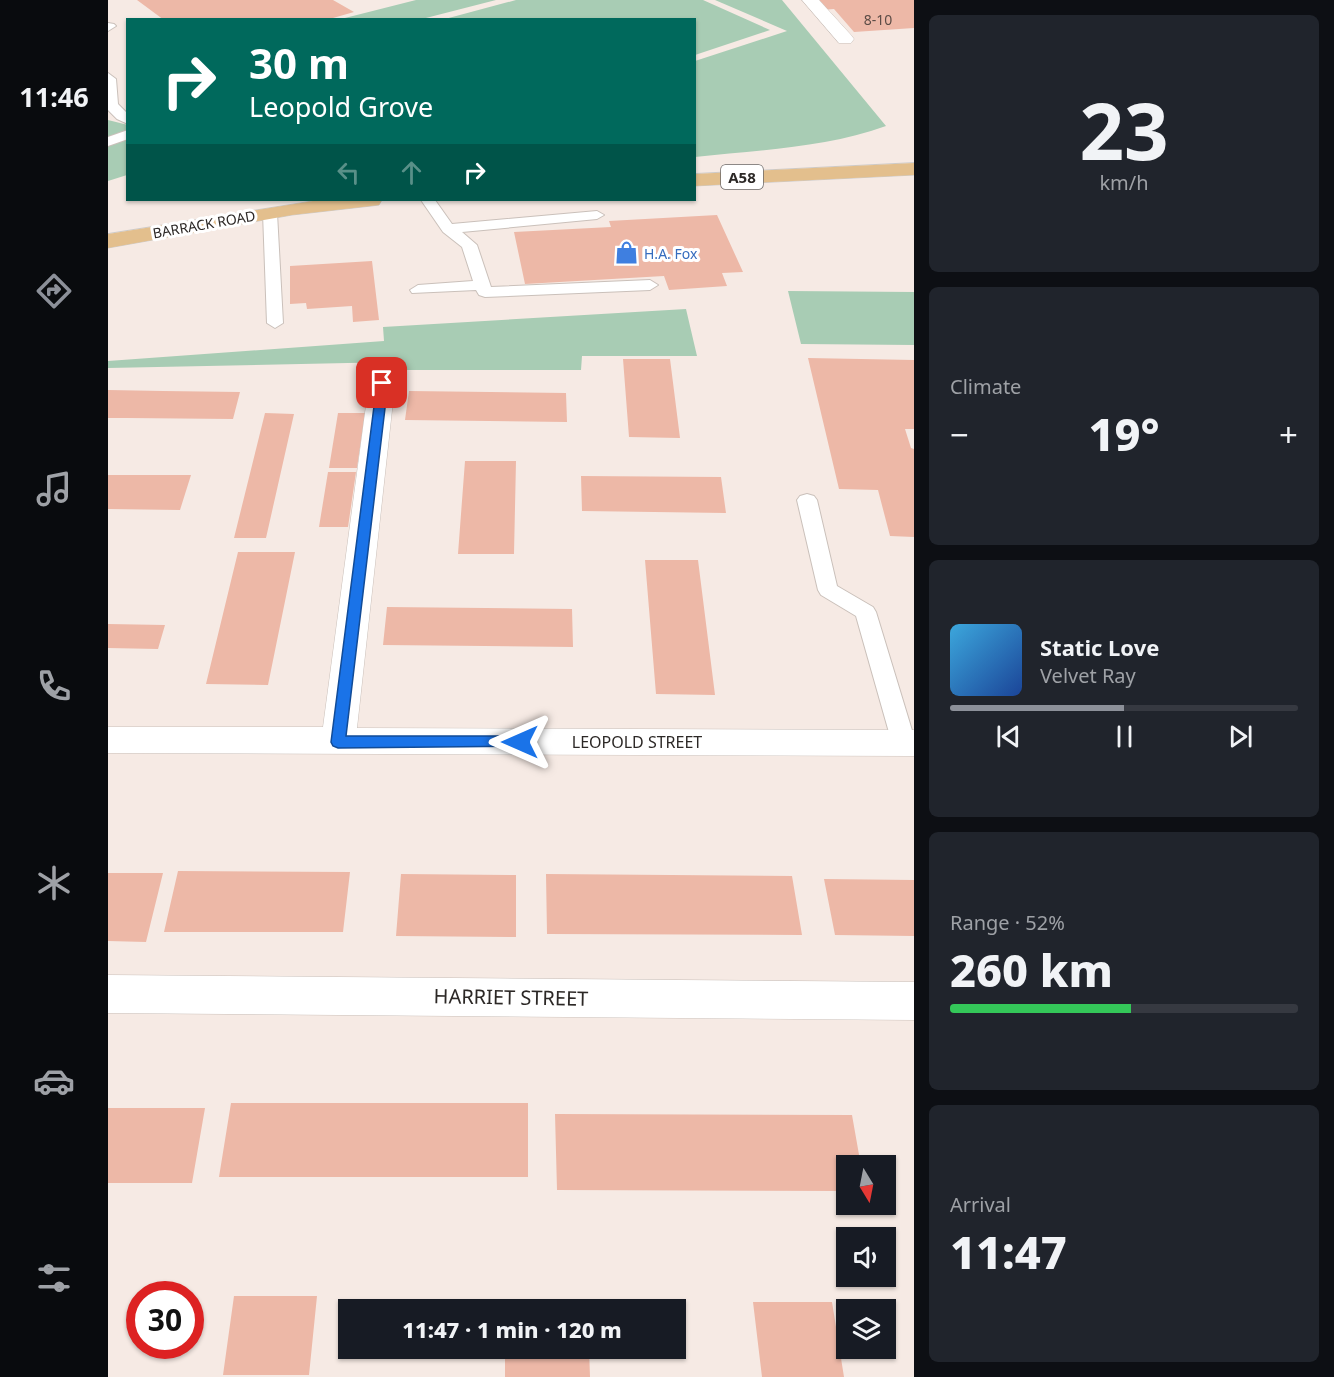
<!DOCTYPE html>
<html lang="en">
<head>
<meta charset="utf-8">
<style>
  :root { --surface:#171b24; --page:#20242c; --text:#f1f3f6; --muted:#9ea1a6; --line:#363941; --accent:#8c9099 }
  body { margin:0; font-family:"Noto Sans",sans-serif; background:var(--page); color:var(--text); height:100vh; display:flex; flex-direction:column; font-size:22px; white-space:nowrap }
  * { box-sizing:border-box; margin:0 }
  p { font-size:20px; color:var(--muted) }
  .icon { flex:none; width:33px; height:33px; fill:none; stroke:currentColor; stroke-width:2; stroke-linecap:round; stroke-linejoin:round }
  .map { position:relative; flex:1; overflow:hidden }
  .details { display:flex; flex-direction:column; gap:15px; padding:15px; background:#0d0f14; width:420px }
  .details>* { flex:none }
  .hud { position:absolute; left:18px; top:18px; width:570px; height:183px; border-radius:0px; box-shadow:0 2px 4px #0004; background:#00695c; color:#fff; overflow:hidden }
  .needle { width:39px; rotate:170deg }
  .tools { position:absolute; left:728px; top:1155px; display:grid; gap:12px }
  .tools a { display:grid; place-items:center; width:60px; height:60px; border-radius:0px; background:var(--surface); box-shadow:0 2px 4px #0004; font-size:30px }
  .speed { position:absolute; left:18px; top:1281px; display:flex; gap:12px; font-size:30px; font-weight:700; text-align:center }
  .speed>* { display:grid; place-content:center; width:78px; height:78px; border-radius:50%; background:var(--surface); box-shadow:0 2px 4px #0004; line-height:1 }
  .speed .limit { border:9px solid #d22; background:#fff; color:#111 }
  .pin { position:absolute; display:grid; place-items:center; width:51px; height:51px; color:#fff; margin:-26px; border-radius:12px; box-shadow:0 3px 9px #0006 }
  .me { position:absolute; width:66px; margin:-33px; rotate:270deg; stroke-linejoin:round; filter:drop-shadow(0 0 4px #0008) }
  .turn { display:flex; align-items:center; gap:21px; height:126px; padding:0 24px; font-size:27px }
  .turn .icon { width:78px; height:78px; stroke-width:2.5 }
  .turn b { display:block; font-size:42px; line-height:51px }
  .lanes { display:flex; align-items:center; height:57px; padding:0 24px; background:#0003; justify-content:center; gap:30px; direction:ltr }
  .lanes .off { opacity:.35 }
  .big { font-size:45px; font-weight:800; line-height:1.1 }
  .details .tile { flex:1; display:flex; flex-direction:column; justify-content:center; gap:9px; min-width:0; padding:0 21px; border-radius:9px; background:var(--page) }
  .details .dial { align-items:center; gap:0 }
  .dial b { font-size:78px; line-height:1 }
  .song { display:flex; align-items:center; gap:18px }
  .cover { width:72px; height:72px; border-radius:9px; background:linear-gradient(135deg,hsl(200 70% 55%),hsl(220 70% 35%)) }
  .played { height:6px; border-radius:3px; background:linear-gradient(90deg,var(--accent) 50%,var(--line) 50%) }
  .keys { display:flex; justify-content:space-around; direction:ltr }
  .heat { display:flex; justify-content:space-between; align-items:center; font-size:33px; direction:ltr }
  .charge { height:9px; border-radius:4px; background:linear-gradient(90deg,#34c759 52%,var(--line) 0) }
  .trip { position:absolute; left:230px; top:1299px; width:348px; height:60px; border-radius:0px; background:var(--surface); box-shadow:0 2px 4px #0004; font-weight:800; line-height:60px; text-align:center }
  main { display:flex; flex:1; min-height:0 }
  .menu { display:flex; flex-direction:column; width:108px; justify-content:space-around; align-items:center; background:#090b0e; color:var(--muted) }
  .menu .icon { width:42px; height:42px }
  .menu .active { color:var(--accent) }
  .menu b { font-size:27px; color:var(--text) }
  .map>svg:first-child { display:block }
</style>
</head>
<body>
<main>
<nav class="menu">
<b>11:46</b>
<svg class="icon active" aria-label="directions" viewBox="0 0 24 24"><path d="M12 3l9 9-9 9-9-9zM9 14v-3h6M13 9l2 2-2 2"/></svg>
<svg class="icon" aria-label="music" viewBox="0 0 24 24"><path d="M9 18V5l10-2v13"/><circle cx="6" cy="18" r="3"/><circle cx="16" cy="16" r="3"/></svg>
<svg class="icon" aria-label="phone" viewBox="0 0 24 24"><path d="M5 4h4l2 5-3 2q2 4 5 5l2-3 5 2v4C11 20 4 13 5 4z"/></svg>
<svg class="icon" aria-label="climate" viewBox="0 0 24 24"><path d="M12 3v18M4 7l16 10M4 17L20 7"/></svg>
<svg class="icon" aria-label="car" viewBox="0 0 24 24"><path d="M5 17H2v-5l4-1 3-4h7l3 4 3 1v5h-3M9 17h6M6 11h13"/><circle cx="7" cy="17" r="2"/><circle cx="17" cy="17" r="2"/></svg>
<svg class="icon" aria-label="filters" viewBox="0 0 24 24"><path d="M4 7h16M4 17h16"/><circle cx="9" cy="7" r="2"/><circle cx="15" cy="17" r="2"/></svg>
</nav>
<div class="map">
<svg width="806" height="1377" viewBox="0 0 806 1377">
  <rect width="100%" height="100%" fill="#f6eae4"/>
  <path fill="#a8ccb4" d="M308,0H388L314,19H233Z
    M408,0H595L662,30L587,55L586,20L337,19Z
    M607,0H674L778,126C717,148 650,150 587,157V61L679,31Z
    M0,120L20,125L19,175L0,181Z
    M680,291L806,292V345L693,344Z
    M578,309L589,356H474L473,370H287V362L0,368V361L276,341L275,327Z"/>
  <path fill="#edb8a7" d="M29,0H225L246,12L218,20H56Z
    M704,0H806V28L746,32L726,9L713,10Z
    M609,215L635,272L614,273L619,286L561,290L556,276L417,284L406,232L503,227L501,221Z
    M264,261L271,320L245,322L244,306L199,309L198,303L182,304V266Z
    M700,358L806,360V429H797L803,448L806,449V537L782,536L770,490L731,489Z
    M515,359H562L572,438L521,437Z
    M0,390L55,391L132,392L125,419L19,418H0Z
    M301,391L458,393L459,422L297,420Z
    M157,413L186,414L158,538H126Z
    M230,413H257L249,468H221Z
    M357,461H408L406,554H350Z
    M220,472H248L240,527H211Z
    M0,475H83L72,510L0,509Z
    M473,476L613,477L618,513L474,511Z
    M130,552H187L160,685L98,684Z
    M537,560H590L607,695L548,694Z
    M279,607L464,609L465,647L275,645Z
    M0,624L57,625L50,649L0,648Z
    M70,871L242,872L235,932H56Z
    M0,873H55L38,942L0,941Z
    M293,874L408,875V937L288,936Z
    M438,874L684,876L694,935L439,934Z
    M716,879L806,880V936L727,935Z
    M123,1103H420V1177H111Z
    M0,1108H97L84,1183H0Z
    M447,1114L744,1115L753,1166H738V1191L449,1190Z
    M126,1296H209L201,1375H115Z
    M645,1302H724L736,1377H654Z
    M398,1303H479L480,1310H398Z
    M397,1348H481L482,1377H397Z"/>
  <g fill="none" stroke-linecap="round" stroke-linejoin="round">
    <defs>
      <path id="service" d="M0,23L6,24L8,26L0,31Z
        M0,73L8,79L10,104L20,114V124L9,119L0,110Z
        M20,130V139L0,146V137Z
        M313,200H327L344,224L489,211L496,215L489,219L354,232L369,245L383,287L542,280L550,285L542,290L377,297L371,295L368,290L304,293L302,290L310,285L365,281L354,247L335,232Z
        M162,209L169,213L175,323L167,328L159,323L155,213Z
        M699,494L706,496L709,500L729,586L765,607L768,612L806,737L804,749L796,752L788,749L784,743L748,616L713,595L710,590L689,500L692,496Z"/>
      <path id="pedestrian" d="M694,0H711L743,35L746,39L743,43H731Z"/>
      <path id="minor" d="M274,375L283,378L287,383L249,728L806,730V756L0,753V727H215L261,383L265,378Z
        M0,975L806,982V1020L0,1013Z"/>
      <path id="primary" d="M806,163V175L586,186V174Z
        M211,200H274L271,205L263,206L184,215L0,248V234Z"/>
    </defs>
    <use href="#service" stroke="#cac0ba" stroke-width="2"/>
    <use href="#pedestrian" stroke="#cac0ba" stroke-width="1"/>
    <use href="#minor" stroke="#cac0ba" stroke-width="1"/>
    <use href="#primary" stroke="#cccbcb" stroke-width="1"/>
    <use href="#service" fill="#fff" fill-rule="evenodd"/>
    <use href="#pedestrian" fill="#fff" fill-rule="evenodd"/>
    <use href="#minor" fill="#fff" fill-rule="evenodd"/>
    <use href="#primary" fill="#e3bf8d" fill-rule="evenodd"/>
  </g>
  <path fill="#1a73e8" stroke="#114b97" stroke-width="1.5" d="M274,380L280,383L238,736H412L417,738L419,742L417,746L230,748L225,746L223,742L269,383Z"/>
  <defs>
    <symbol id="shop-bare" viewBox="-9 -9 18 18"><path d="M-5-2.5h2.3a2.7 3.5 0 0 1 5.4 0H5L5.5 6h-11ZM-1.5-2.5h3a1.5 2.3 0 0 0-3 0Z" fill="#3f7fe0" stroke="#fff" stroke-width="2.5" paint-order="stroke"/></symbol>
  </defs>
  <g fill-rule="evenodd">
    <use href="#shop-bare" x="502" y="236" width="33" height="33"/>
  </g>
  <g text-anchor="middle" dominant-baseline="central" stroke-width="6" stroke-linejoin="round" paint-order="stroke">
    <g font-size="14" fill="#5c4c46">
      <text x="770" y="19">8-10</text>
    </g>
    <g font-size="14" fill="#2c2826" stroke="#fff">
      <text transform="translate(96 224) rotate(-10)">BARRACK ROAD</text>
    </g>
    <g font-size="14" fill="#366cbe" stroke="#fff" text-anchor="start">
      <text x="536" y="253">H.A. Fox</text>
    </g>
    <rect fill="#fff" stroke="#6b6867" stroke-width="1.5" x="613" y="165" width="42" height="24" rx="4.5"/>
    <g font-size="15" font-weight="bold" fill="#2c2826">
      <text x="634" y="177">A58</text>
    </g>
    <g font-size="16" fill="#2c2826" stroke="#fff">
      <text x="529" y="742">LEOPOLD STREET</text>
    </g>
    <g font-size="20" fill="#2c2826" stroke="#fff">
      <text transform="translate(403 997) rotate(1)">HARRIET STREET</text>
    </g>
  </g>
</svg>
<div class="tools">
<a><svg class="needle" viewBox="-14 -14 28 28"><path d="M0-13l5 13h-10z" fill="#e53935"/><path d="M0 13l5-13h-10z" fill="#9ea1a6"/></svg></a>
<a><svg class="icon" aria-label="sound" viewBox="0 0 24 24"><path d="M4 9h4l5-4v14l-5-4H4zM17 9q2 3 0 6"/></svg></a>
<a><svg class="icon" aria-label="layers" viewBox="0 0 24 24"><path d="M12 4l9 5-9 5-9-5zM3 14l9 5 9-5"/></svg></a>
</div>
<div class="speed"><div class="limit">30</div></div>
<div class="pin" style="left:274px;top:383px;background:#d93025"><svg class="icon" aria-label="arrive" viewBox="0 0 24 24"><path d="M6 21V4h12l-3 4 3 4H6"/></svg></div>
<svg class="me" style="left:412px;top:742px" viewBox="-20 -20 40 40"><path d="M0-17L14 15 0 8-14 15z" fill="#1a73e8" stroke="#fff" stroke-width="4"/></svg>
<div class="trip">11:47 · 1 min · 120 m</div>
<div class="hud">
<div class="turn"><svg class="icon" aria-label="right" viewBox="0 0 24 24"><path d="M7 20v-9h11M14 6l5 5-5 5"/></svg><div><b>30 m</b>Leopold Grove</div></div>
<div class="lanes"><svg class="icon off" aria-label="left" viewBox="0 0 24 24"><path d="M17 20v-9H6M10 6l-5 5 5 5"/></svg><svg class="icon off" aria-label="ahead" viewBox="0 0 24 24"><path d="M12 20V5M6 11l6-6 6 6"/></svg><svg class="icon" aria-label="right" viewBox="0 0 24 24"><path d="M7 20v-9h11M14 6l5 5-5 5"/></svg></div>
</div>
</div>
<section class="details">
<div class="tile dial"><b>23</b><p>km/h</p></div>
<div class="tile"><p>Climate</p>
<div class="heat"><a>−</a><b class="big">19°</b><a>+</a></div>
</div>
<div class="tile">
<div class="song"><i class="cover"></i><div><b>Static Love</b><p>Velvet Ray</p></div></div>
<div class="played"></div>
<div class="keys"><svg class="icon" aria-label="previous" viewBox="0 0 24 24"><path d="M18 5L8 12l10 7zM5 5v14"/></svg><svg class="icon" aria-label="pause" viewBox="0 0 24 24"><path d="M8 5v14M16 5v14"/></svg><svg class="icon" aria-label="next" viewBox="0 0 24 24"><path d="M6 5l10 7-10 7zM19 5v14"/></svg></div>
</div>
<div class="tile"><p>Range · 52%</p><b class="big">260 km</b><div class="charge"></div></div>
<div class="tile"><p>Arrival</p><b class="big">11:47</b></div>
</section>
</main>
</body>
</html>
